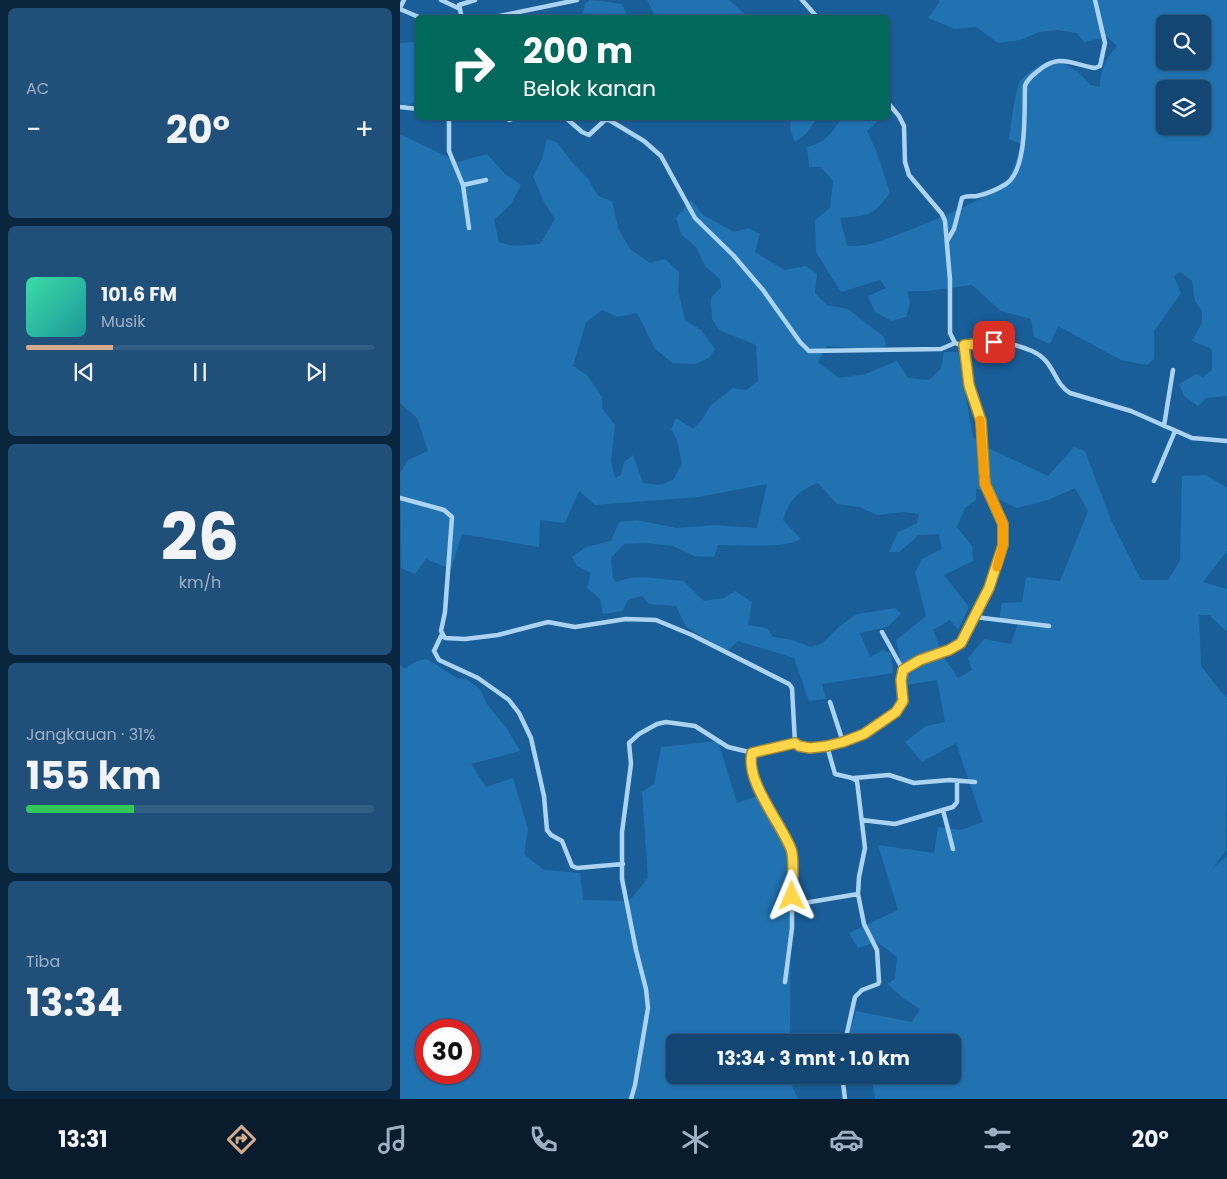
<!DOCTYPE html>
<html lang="id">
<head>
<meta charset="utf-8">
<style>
  :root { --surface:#134672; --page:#20507a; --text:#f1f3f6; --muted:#9db1c4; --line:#325e84; --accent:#d6ab8b }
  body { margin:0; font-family:Poppins,sans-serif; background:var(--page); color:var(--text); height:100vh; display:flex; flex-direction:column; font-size:19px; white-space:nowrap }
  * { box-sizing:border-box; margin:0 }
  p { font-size:16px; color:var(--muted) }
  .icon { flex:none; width:28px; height:28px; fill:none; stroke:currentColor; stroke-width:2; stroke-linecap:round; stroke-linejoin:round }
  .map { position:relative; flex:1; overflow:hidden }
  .drawer { display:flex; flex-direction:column; gap:8px; padding:8px; background:#0a263f; width:400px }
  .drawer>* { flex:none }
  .guide { position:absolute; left:15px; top:15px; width:475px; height:105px; border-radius:8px; box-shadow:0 1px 4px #0004,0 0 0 1px var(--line); background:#00695c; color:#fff; overflow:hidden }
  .controls { position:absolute; left:756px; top:15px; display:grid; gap:10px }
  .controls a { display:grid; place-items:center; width:55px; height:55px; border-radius:8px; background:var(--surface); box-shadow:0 1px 4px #0004,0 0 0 1px var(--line); font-size:25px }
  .speed { position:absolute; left:15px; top:1019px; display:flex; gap:10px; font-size:25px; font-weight:700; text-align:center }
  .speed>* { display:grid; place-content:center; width:65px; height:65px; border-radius:50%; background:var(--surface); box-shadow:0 1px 4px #0004,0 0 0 1px var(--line); line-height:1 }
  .speed .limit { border:8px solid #d22; background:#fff; color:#111 }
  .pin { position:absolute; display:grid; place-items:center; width:42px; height:42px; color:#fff; margin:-21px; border-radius:10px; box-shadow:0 2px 8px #0006 }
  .me { position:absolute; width:55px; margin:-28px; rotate:359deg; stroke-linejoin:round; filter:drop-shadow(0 0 4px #0008) }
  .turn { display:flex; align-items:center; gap:18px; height:105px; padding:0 25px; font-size:22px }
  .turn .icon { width:65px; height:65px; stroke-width:2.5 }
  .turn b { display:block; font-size:35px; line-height:42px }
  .big { font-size:38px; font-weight:700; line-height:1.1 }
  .drawer .widget { flex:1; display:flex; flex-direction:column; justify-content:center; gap:8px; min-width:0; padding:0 18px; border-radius:8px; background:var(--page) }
  .drawer .dial { align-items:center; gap:0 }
  .dial b { font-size:65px; line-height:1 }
  .song { display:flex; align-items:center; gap:15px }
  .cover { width:60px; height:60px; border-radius:8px; background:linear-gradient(135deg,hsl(160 70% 55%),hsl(180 70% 35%)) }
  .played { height:5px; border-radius:2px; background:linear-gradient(90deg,var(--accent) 25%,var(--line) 25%) }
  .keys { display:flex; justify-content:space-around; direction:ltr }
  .heat { display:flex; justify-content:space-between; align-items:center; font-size:28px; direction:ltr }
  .charge { height:8px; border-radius:4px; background:linear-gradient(90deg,#34c759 31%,var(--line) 0) }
  .trip { position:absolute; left:266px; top:1034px; width:295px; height:50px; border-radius:8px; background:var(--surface); box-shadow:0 1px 4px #0004,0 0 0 1px var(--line); font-weight:700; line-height:50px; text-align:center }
  .dock { display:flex; height:80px; justify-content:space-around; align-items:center; background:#081c2e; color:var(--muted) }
  .dock .icon { width:35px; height:35px }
  .dock .current { color:var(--accent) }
  .dock b { font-size:22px; color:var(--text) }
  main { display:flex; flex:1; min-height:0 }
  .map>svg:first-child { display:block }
</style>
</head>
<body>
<main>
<section class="drawer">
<div class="widget"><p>AC</p>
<div class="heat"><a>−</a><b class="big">20°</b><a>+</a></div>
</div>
<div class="widget">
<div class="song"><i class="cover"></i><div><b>101.6 FM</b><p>Musik</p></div></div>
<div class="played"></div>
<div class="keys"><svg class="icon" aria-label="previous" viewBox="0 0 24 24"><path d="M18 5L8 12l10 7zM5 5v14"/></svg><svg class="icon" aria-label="pause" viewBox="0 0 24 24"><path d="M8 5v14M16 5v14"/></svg><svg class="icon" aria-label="next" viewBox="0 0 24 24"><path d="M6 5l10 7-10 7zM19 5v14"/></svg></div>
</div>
<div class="widget dial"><b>26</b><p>km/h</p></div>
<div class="widget"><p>Jangkauan · 31%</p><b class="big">155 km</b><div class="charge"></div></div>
<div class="widget"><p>Tiba</p><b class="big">13:34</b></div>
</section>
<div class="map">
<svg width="827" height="1099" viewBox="0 0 827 1099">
  <rect width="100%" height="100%" fill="#195e98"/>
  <path fill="#2172b1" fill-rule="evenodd" d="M190,0C202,0 211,3 222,4L228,17H182L185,4Z
    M247,0H329L348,17H257L255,16Z
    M537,0H827V396L806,398L798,406L784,396L779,384L796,374L803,377L812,370V349L792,341L802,323V311L795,301L792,281L780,272L774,276L781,293L754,331V359L747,365L721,360L658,326L650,344L634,337L631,319L601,311L572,285L528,291H507L510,302L506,317L492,321L475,312L468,296L486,288L480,280L441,292L416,252L415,220L430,208L433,181L421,167H409L407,147C423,144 431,134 440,121L438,118H481L467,131L477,153L490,193C471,218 469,215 440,218L447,246C454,246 460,246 466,245C488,241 592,198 605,183C614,173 617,155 621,144L609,139C611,127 615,91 619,83C624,74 645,61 655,59L677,71L691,85L700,87C700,70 706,59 717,46L707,37L684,42L677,33L658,30L639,32L620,40L598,43L576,27L555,29L528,18L540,1ZM765,24H802V61H765ZM765,89H802V126H765Z
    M17,42V102L5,106L0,103V43Z
    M391,118H417L406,134L395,142L390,129Z
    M0,134L58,162L87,154L105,174L121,185L111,204L94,220L99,242L114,246L140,244L155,219L144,202L133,176L142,159L147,139L158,143L171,161L188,179L198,196L212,201L218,228L230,249L250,263L265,259L279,272L278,291L285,320L301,330L315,349L309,358L296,364L273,363L255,349L237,313L218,317L202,310L186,322L173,366L187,375L202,397V408L215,425L211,461L215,478L221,475L224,462L233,455L243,483L260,485L273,480L282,464L277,440L271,429L276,418L293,429L302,420L310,406L333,388L346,390L358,381L356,345L319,330L312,319L311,298L321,287L320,279L305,266L296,247L281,234L276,218L291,200L303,215L334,232L349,228L360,234L355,252L384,270L406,266L417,274L415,293L427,305L448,309L484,337L486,346L473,349L427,346L418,362L439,378L465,374L497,361L508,378L529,380L541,369L544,352H558L573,437L590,449L648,476L674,447L685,451L711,520L741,580H768L780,561L782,476L806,475L827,488V551L803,582L827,589V632L809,615H799L801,666L821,692L827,697L826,850L813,868L827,855V1099H475L473,1086L476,1075H552V1042H449V1034L456,1011L512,1022L520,1009L503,998L487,984L495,979L497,957L477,942L458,948L449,933L498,910L478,845L534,853L538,827L561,830L583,822L556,743L522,762L505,742L526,726L545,722L537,680L506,685L496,640L526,616L515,572L522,559L542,549L539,534L519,535L499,552H489L498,532L517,523L519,514L505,512L477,515L459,507L437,504L418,483C399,490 389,500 383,520L401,539C386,549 338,545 318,545L314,557L294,556L273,546L247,543L224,544L211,558L213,578L216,582L230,578L244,577L283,581L304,601L324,598L335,591L352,602L348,625L367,628L373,637L392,640L411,647L423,643L440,626L457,614L495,608L501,614L487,627L460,633L470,657L483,650L491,654L493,673L422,684L426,699L409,701L394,658L338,641L327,651L286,627L276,606L249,604L242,596L228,600L223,611L203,614L200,599L187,588L191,573L177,566L172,557L186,547L211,541L219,522L236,520L277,528L315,525L357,528L367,484L299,497L195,505L179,491L165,523L140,520L139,547L62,534L51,569L26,559L15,574L1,568L0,473L8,460L28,451L17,418L0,403ZM576,488L617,508L648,500L675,488L688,511L660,581L626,577L622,602L602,603L599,619L618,623L611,644L584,639L568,658L572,670L558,678L544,657L533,630L550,620L558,630L569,607L544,575L573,561L572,546L557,527L565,508L576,500Z
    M27,659L57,678L66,679L80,689L87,704L107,729L120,751L71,764L86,787L113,778L128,829L124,854L144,870L180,873L183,900L229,901L248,878L242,792L254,784L261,747L318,741L337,803L363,794L375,828L391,848L390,1042H275V1075H391V1084L398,1099H0V665L4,669L17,661ZM26,1030H69V1072H26Z"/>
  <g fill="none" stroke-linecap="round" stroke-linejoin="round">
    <path stroke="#acd3f1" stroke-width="4.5" d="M41,0L58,8
      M402,0L418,18
      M0,8L4,0
      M0,9L21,18
      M62,18L59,5L75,0
      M90,18L177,0
      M488,103L499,116L504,126L505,162L509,175L542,214L545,221L550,280V333L555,343C565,348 575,342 586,341C600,341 618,345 632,351C655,361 653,383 670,393L731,411L792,438L827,441
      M0,107L18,109
      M49,118V151L63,185L69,228
      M106,118L109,120L115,118
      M166,118L182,132L189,135L205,120H209L244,141L261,156L295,218L333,255L363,290L400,342L409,351L541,349L555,343
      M63,185L86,180
      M547,241L554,229L562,198C567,195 572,197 577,196C586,194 598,189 606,184C628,170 624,109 625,86C627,79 633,75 638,71C659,53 671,64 695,68L700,66L705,43L695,0
      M764,426L773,370
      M754,481L775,431
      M0,498L44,510L52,517L45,612L41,631L45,638L65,639L98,635L148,622L175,627L226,619L256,620L292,635L389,684L392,688L395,743L404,748L427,746L435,774L452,778L457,781L465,848L459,877L458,894L464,924L477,950L479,982L478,984L462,990L455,997L445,1042
      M575,617L649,626
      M482,632L503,670
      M42,634L34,651L39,660L78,678L109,700L119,713L131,738L144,796L147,830L151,835L162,841L172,866L177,868L223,864
      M430,702L443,742
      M427,746L464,734L500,709L503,701L501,680L503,670C523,653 554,657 567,633L597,569L603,545L604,533L601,516L584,480L581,421L569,385L564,345
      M353,753L351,763L363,798L383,834L392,853V928L385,982
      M454,778L489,775L514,783L550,780L575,782
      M543,810L553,849
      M462,820L495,824L553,807L557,802V781
      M392,905L458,894
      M442,1075L445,1099
      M231,1099L235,1085L248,1008L246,989L236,950L222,879V832L231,764L229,743L239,734L257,724L266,722L295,726L328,747L353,753L395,743"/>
  </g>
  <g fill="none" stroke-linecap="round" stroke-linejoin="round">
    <defs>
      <path id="route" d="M392,896C392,883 395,860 391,849C381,823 345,781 352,753L395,743L399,746L410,748L427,746L443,742L464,734L496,712L503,701L501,680L503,670L520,660L549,650L561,643L589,588L603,545V524L585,484L581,421L569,385L564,345L594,342"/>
    </defs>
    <use href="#route" stroke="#a68a30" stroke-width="12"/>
    <use href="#route" stroke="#ffd54a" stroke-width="9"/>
    <path stroke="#f59e0b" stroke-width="9" d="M580,420L585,484L603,524V545L597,567"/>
  </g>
</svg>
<div class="controls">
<a><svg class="icon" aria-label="search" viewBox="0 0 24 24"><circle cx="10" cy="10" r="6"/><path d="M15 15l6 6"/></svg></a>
<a><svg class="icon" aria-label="layers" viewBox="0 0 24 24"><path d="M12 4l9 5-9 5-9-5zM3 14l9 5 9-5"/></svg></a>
</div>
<div class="speed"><div class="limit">30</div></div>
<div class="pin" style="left:594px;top:342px;background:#d93025"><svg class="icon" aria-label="arrive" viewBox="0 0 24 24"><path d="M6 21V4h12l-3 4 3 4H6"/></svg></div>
<svg class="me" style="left:392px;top:896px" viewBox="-20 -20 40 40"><path d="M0-17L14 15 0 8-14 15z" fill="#ffd54a" stroke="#fff" stroke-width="4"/></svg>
<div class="trip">13:34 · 3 mnt · 1.0 km</div>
<div class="guide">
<div class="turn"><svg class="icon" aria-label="right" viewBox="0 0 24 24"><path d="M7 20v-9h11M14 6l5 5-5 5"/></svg><div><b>200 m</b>Belok kanan</div></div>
</div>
</div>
</main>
<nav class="dock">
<b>13:31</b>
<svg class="icon current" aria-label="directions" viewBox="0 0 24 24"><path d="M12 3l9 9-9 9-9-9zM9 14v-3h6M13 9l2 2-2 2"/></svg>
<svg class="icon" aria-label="music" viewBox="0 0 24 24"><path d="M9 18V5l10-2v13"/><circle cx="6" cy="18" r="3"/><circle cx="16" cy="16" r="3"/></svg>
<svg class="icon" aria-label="phone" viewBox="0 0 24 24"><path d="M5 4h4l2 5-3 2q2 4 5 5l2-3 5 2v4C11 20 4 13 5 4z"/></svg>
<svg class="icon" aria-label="climate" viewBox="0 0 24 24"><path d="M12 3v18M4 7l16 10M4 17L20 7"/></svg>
<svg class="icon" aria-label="car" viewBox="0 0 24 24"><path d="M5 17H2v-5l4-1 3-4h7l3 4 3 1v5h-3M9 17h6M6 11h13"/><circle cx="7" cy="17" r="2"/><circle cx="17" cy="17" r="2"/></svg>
<svg class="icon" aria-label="filters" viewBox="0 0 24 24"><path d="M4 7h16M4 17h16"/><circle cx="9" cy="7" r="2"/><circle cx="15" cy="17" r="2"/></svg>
<b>20°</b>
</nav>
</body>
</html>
